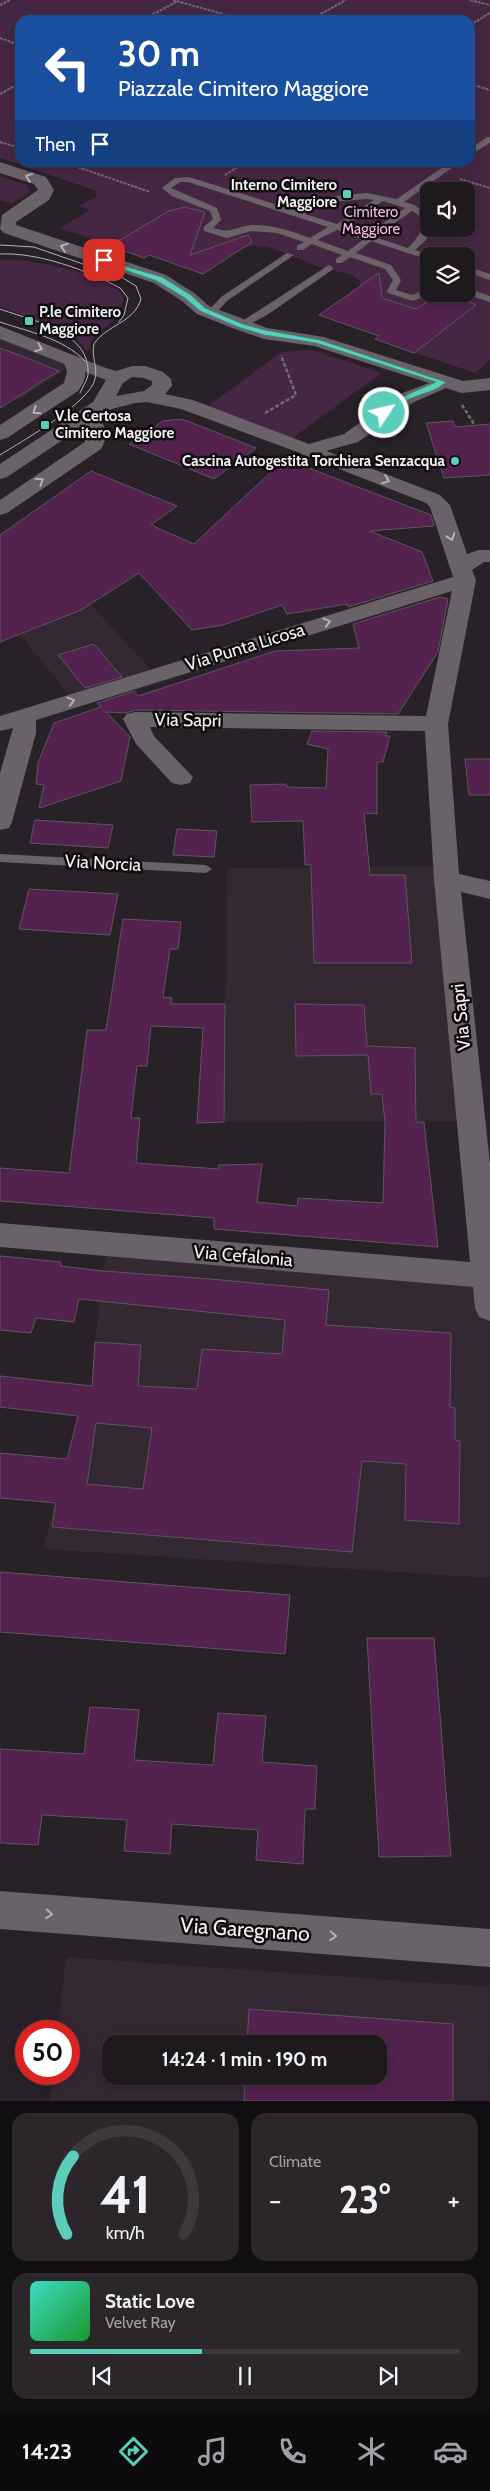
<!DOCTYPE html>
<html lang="en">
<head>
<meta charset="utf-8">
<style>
  :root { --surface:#1e191d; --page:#2b262a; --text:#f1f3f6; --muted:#a1a0a4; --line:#3c383b; --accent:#5bcebb }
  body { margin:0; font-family:Cabin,sans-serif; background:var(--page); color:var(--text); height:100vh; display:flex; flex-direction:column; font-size:19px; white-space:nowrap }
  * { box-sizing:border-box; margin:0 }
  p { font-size:16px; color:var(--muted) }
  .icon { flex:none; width:28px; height:28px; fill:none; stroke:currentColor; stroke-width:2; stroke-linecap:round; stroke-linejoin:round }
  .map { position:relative; height:2101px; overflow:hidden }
  .side { display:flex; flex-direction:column; gap:12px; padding:12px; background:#100e10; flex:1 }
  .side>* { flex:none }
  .guide { position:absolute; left:15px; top:15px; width:460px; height:152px; border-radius:15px; box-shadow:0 2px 12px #0003,0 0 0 1px var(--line); background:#1a4fa0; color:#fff; overflow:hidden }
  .controls { position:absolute; left:420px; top:182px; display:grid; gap:10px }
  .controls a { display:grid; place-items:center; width:55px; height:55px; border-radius:10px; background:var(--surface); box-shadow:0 2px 12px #0003,0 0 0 1px var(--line); font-size:25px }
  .speed { position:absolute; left:15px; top:2020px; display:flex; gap:10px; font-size:25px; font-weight:700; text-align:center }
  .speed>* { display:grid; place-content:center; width:65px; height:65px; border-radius:50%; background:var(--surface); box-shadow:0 2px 12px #0003,0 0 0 1px var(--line); line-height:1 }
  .speed .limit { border:8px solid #d22; background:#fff; color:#111 }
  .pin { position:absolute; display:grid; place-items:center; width:42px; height:42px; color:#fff; margin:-21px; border-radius:10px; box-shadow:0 2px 8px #0006 }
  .me { position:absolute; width:55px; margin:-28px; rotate:55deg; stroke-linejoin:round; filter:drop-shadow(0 0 4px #0008) }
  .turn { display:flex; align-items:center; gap:18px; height:105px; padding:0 20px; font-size:22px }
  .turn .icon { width:65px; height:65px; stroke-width:2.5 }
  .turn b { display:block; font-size:35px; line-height:42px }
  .then { display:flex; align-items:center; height:48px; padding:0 20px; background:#0003; gap:10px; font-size:19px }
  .big { font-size:38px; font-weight:800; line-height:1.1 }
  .side .widget { flex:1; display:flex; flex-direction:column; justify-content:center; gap:8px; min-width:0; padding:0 18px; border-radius:15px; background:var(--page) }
  .side .dial { align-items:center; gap:0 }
  .dial svg { height:130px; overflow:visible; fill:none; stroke:var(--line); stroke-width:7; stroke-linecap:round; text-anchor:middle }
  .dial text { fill:var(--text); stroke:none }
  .song { display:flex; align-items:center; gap:15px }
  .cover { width:60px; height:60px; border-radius:8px; background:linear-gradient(135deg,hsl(170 70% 55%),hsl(130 70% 35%)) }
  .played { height:5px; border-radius:2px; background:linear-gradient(90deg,var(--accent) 40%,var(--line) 40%) }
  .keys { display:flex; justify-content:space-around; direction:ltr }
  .heat { display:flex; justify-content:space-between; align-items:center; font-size:28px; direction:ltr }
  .side .tiles { flex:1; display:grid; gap:12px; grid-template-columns:1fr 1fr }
  .widget:last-child { grid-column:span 2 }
  .trip { position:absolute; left:102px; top:2035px; width:285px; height:50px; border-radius:15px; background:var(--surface); box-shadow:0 2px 12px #0003,0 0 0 1px var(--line); font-weight:800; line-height:50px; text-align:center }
  .menu { display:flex; height:80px; justify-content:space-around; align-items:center; background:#0c0a0c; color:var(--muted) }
  .menu .icon { width:35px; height:35px }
  .menu .selected { color:var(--accent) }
  .menu b { font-size:22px; color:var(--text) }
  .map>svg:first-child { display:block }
</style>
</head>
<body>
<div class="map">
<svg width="490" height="2101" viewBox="0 0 490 2101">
  <rect width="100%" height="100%" fill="#282127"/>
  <path fill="#342832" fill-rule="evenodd" d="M0,334L58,357L67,368L19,400L0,392Z
    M91,605L154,673L73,699L20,635Z
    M443,866L469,1121L224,1122L227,868Z
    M106,1255L485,1283L490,1326V1578L44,1549L59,1482L65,1467L76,1423L85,1422L92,1383L99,1301Z
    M66,1957L489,1987L490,2101H50L53,2074H69V2031H58ZM111,2044H379V2076H111Z"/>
  <path fill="#462743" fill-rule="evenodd" d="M0,0H490V360L475,373L375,339L382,334L323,314L357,290L360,286V281L352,275L320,267L269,247L255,246L241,248L203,274L152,253L144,258L60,228L90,210L79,206L96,197L97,194L94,190L0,158ZM20,20H470V162H20ZM429,191H466V229H429ZM429,256H466V294H429Z
    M0,176L27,185L30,192L11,204L0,200Z
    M0,260C27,258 108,273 123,296C123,328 92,325 89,350L86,351L75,336L0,306Z
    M312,350L381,373L290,440L204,409L281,352Z"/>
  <path fill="#53224f" stroke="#5d565c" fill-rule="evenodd" d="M184,207L205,212L190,255L248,235L252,242L203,274L149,255L144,258L110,246L169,211Z
    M379,273L382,298L416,309L433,298L443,295L458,297L476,305L414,353L375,339L379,336L319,315Z
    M0,348L32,360L59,371L0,408Z
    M182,419L213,431L256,448L214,479L129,444L163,421Z
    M453,421L455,427L490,424V475L444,478L426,423Z
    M285,459L431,515L434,526L370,531L422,552L433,581L348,607L347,604L287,614L282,605L223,625L192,630L139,573L81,610L0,642V535L91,471L177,506L151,525L194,544Z
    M440,597L448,599L438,652L398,714L135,710L126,713L106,712L130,737L121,781L39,808L44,785L36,784L38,763L54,723L101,707L97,703L134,691L138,696L275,651L359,648L353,624Z
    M94,644L122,677L85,688L58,655Z
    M312,731L387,732L385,736H390L383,762H377V814L364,813L370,875H405L412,963H314L311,865H305L303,821L252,822L250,785L286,784L287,787L326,788L328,749L307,744Z
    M465,759H490V795H469Z
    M35,820L113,825L108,848L30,843Z
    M177,829L217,831L214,857L173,855Z
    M29,889L118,894L110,935L19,929Z
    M123,919L181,922L178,949H170L163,997L172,998L171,1004H225L224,1122L197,1123L203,1028L151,1026L147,1066H137L131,1118H140L136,1163L218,1169L219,1165L262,1164L257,1202L297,1206L298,1198L383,1203L385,1122L382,1094H371L368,1055L296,1056L295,1004L364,1005L367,1046L415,1048L416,1122H424L438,1247L214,1229V1218L0,1201V1168L69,1173L87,1030H106Z
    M0,1256L61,1262V1266L103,1271L210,1279L329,1290L326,1325L451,1333L450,1407L455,1408V1440L460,1441L459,1524L405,1520L406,1464L362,1461L352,1552L52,1527L56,1503L0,1498V1453L67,1459L78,1416L0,1407V1376L92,1386L95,1342L141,1345L138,1386L197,1389L202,1349L282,1354L285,1320L79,1299L74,1322L36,1318L31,1333L0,1330ZM96,1423L152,1428L143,1489L87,1484Z
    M0,1572L290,1595L285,1654L0,1632Z
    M367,1638H434L451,1856L379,1857Z
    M90,1707L139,1710L134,1760L213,1765L218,1713L266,1716L262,1762L317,1766L315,1809H305L303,1864L256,1860L258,1830L172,1824L170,1854L124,1851L127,1820L42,1815L38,1845L0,1843V1749L84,1754Z
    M249,2009L453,2024V2101H244L245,2076H379V2044H247Z"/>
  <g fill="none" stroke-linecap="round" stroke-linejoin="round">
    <path stroke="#706a6f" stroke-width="2" stroke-dasharray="3 1" stroke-linecap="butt" d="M173,0L244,20
      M470,0L490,5
      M0,5L10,0
      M142,20L178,1
      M310,20L346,0
      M470,25L490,13
      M0,38L20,45
      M470,84L490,90
      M0,94L20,83
      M0,142L20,148
      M63,162L150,192
      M405,162L420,167
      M225,175L246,162
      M460,179L490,188"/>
    <path stroke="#706a6f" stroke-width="2.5" stroke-dasharray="4 2" stroke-linecap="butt" d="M462,405L474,424
      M265,413L296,395L281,355"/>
    <path fill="#6a6269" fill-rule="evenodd" d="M487,137H490V143L470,155V149Z
      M450,162H460L404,202L415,205L429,217V229H431L426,240L415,250L433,256H429V260L371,241L356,253L391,265L401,280L396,290L412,295L429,288L430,294L413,301L388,293L387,291L393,280L385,269L350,257L342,263H336V259L342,255L312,244L303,250H297V246L304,242L277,233L251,231L227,238L204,231V227L213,219L210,211L172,196L162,188L175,178L189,177L297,211L326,197L367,193L397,199ZM180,182H188L328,227L310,238C291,231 272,224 251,225C234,227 233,234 213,228L221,220L217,208L171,188ZM367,199L374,200L337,224L305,214L328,202ZM383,201L405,208L367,234L344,227ZM412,211C432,222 419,236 408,248L374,237ZM337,230L363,239V240L348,251L317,240Z
      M287,253L294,255L227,301L214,315H208V311L221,297Z
      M329,265L333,268L332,270L267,315L244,327L236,325Z
      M466,266L490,274V280L466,272Z
      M466,288L490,296V302L465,294Z
      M0,854L206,865L212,869L206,873L0,862Z"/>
    <path fill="#6a6269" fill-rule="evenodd" d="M72,355L79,357C88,370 87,378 78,391L7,438L0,440V425L64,383L67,371L63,361L65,357Z
      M86,410C103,414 111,434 101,449L7,513L0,515V500L85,442L86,429L76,416L79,412Z
      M308,444L440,495L450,505L467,554L479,550H490V562H484L472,570L476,580L448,724L459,874L490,881V899L461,892L490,1164V1321L479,1317L475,1308L473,1287L0,1247V1223L470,1262L434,880L425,731L150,727L154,736L193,777L190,783L181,785L172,783L136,744L123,719L127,714L135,712L426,716L452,591L36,720V733L12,822L9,828L0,830V773L13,728L0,731V716L453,577L430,507L426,503L301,454L298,450L301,446Z
      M0,1891L490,1929V1967L0,1929Z"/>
    <path fill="#6a6269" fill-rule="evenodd" d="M0,162L46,177L54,190L49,200L16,222V225L166,275L194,293L209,306L267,328L324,337L463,381L490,378V390L462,393L446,388L414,402L358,442L308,456L181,409L147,402L135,403L108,410L7,477L0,479V464L93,402L106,380L0,339V326L103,367L116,371L132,366H145L163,372L171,379L172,386L165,394L193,400L309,444L344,434L400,394L429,383L314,346L264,339L235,329L197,314L182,301L154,283L4,233L0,229L2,215L38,190L34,184L0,173ZM132,377L144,378L152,381V385L144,391L116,396L123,383Z"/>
    <path stroke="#b9b5b9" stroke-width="1" d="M0,245L34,247L123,278L136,286L141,299C134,323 106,325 94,344C91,356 98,367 95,379C90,403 22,441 0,455
      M0,254C37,252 87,270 120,288L128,298L124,315L119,322
      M0,309C32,321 91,331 88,375C87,381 82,388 80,393
      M0,322C29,332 63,338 85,361"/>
  </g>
  <defs><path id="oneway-chevron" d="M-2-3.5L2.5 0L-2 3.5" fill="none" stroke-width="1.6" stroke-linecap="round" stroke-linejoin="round" transform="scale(1.25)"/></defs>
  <g stroke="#b6b1b6">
    <use href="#oneway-chevron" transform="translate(29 177) rotate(-161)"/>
    <use href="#oneway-chevron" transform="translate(64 247) rotate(-161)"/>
    <use href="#oneway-chevron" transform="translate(39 348) rotate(21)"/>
    <use href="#oneway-chevron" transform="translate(36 411) rotate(147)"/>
    <use href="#oneway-chevron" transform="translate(386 480) rotate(21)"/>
    <use href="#oneway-chevron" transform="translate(40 481) rotate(-34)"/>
    <use href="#oneway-chevron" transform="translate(451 537) rotate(71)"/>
    <use href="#oneway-chevron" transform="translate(327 622) rotate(-17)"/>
    <use href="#oneway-chevron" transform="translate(71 701) rotate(-17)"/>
    <use href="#oneway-chevron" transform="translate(49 1914) rotate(4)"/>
    <use href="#oneway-chevron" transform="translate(333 1936) rotate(4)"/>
  </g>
  <path fill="#5bcebb" stroke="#3b867a" d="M101,259L162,277L191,295L205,308L243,324L265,330L320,340L446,382C436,392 422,393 410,399C400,404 392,416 382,415V411L404,396L436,382L316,343L264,335L238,327L200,311L185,298L157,281L101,262Z"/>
  <g fill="#5bcebb" stroke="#0f0c0e" stroke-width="2">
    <rect x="342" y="189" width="10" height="10" rx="2.5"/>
    <rect x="24" y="316" width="10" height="10" rx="2.5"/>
    <rect x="40" y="420" width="10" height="10" rx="2.5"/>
    <circle cx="455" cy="461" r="5"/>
  </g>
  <g text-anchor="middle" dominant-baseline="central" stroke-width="5" stroke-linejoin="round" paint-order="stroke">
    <g font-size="15" font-weight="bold" fill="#f5f1f5" stroke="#0f0c0e" text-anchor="end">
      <text x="337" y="185">Interno Cimitero<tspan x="337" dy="17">Maggiore</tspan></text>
      <text x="39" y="312" text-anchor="start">P.le Cimitero<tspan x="39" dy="17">Maggiore</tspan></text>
      <text x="55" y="416" text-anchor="start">V.le Certosa<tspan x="55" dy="17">Cimitero Maggiore</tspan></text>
      <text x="445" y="461">Cascina Autogestita Torchiera Senzacqua</text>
    </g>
    <g font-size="15" fill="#f9baf1" stroke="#0f0c0e">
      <text x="371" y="212">Cimitero<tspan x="371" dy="17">Maggiore</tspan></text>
    </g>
    <g font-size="18" fill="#f5f1f5" stroke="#0f0c0e">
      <text transform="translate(245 647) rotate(-17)">Via Punta Licosa</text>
      <text transform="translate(188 720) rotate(1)">Via Sapri</text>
      <text transform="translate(103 863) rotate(3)">Via Norcia</text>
      <text transform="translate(461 1017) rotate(-96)">Via Sapri</text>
      <text transform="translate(243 1256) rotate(5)">Via Cefalonia</text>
    </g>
    <g font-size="21" fill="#f5f1f5" stroke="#0f0c0e">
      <text transform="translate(245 1929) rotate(4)">Via Garegnano</text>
    </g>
  </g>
</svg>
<div class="controls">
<a><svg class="icon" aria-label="sound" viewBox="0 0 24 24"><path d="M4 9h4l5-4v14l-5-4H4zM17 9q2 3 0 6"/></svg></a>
<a><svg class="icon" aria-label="layers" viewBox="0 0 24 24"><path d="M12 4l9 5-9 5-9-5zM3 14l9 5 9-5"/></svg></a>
</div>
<div class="speed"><div class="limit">50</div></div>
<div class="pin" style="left:104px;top:260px;background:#d93025"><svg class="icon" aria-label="arrive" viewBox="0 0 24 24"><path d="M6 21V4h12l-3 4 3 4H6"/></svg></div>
<svg class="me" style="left:384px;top:413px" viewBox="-20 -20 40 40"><circle r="17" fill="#5bcebb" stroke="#fff" stroke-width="3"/><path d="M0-11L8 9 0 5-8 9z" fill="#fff"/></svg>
<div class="trip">14:24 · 1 min · 190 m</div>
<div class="guide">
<div class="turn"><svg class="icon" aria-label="left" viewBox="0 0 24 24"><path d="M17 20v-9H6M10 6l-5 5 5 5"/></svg><div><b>30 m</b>Piazzale Cimitero Maggiore</div></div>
<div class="then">Then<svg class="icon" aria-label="arrive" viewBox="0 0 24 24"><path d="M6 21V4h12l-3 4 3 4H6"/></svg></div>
</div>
</div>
<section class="side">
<div class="tiles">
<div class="widget dial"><svg viewBox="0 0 100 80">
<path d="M14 69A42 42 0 1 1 86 69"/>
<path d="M14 69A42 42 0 0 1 18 21" stroke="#5bcebb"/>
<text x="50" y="56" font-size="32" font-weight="700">41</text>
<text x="50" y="72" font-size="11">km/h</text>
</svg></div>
<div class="widget"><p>Climate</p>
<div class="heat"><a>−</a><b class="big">23°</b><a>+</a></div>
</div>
<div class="widget">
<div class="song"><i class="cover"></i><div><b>Static Love</b><p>Velvet Ray</p></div></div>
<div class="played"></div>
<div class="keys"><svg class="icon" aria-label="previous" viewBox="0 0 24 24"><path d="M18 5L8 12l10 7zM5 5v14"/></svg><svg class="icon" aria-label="pause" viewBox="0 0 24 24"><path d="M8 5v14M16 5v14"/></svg><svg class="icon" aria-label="next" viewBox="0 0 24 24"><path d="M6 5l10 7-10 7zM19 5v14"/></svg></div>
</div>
</div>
</section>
<nav class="menu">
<b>14:23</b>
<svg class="icon selected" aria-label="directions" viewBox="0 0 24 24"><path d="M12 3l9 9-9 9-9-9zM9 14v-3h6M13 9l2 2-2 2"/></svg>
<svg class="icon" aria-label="music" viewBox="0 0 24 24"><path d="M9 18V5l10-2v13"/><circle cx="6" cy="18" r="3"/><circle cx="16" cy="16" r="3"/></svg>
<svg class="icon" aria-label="phone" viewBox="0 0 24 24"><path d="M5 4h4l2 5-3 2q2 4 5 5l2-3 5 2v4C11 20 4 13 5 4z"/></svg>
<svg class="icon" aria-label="climate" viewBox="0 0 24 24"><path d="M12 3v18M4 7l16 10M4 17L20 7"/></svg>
<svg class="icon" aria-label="car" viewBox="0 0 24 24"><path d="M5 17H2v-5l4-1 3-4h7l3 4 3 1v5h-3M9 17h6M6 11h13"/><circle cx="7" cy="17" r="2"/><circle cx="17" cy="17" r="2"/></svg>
</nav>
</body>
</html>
